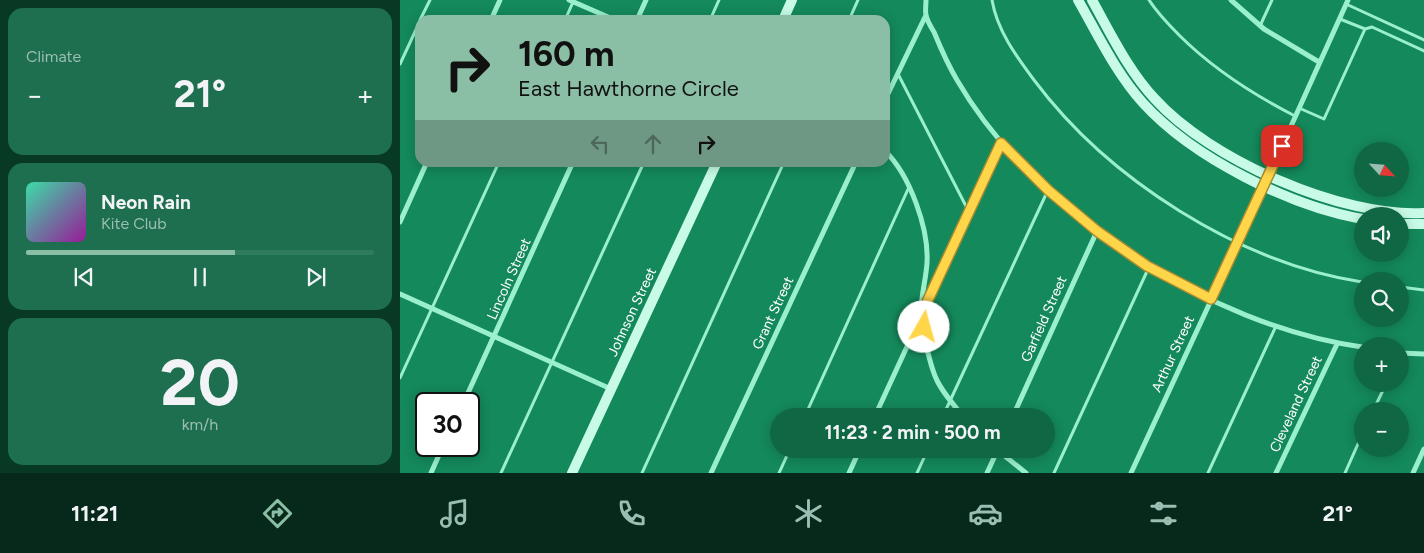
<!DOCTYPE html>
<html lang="en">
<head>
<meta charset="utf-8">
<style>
  :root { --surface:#0f6744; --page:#1d6f4f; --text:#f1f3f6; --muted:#9bbeb2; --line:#2f7b5d; --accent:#8abfa5 }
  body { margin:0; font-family:Figtree,sans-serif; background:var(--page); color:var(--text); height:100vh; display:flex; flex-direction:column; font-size:19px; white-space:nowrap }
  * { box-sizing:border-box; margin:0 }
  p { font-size:16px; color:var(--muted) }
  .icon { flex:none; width:28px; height:28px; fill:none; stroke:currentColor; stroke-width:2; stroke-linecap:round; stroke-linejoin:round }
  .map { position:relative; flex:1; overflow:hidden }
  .details { display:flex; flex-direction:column; gap:8px; padding:8px; background:#083925; width:400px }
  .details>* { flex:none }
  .guide { position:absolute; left:15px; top:15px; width:475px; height:152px; border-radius:15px; box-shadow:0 2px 12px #0003; background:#8abfa5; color:#111; overflow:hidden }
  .needle { width:32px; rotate:116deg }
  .fabs { position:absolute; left:954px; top:142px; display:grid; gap:10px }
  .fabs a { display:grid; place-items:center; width:55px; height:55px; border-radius:50%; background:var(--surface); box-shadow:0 2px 12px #0003; font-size:25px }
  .speed { position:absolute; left:15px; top:392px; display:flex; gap:10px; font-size:25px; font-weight:700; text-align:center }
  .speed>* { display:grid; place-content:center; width:65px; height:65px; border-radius:50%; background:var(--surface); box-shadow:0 2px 12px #0003; line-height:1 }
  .speed .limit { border:2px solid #111; border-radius:8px; background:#fff; color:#111 }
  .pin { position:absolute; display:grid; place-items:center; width:42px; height:42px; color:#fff; margin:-21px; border-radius:10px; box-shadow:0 2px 8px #0006 }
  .me { position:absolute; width:55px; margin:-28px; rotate:7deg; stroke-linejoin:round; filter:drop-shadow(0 0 4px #0008) }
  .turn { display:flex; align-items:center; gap:18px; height:105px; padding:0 20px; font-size:22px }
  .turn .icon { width:65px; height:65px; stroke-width:2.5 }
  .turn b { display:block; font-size:35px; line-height:42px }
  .lanes { display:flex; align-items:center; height:48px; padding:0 20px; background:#0003; justify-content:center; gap:25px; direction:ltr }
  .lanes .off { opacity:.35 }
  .big { font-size:38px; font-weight:700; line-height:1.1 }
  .details .card { flex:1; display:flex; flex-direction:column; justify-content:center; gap:8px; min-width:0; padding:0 18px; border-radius:15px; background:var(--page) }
  .details .dial { align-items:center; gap:0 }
  .dial b { font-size:65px; line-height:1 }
  .song { display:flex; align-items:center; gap:15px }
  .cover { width:60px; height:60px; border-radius:8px; background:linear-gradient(135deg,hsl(160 70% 55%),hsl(300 70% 35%)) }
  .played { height:5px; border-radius:2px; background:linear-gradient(90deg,var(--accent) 60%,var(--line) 60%) }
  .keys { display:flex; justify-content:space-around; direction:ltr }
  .heat { display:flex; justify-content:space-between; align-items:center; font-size:28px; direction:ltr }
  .trip { position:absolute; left:370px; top:408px; width:285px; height:50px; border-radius:25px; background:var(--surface); box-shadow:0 2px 12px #0003; font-weight:700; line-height:50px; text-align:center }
  .tabs { display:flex; height:80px; justify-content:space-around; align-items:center; background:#06291b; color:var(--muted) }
  .tabs .icon { width:35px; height:35px }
  .tabs .on { color:var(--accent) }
  .tabs b { font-size:22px; color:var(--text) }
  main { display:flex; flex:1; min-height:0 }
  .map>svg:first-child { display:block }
</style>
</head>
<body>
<main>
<section class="details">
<div class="card"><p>Climate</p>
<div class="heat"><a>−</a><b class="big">21°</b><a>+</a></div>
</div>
<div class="card">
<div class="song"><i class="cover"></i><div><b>Neon Rain</b><p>Kite Club</p></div></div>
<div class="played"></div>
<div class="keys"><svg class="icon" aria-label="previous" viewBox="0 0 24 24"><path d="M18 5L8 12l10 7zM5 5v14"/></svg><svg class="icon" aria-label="pause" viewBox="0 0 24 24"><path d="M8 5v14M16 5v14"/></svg><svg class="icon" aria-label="next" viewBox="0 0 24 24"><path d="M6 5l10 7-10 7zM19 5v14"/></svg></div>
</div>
<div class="card dial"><b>20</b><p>km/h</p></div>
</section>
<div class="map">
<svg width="1024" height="473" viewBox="0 0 1024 473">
  <rect width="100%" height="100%" fill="#14895b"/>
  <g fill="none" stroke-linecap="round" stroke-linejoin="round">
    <path stroke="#9af0cd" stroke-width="3" d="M592,0C597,30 616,56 634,80C708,179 839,263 962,282
      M749,0C758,14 768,24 779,35C813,69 852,94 895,116
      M946,4L1024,40
      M940,19L965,29L972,27L1024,51
      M20,20L30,0
      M165,20L174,0
      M310,20L319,0
      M449,20L458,0
      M860,26L872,0
      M0,64L20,21
      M498,74L569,212
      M899,108L924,119L965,29
      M1000,287L1024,290
      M0,378L99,162
      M973,411L986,384
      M405,416L509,187
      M543,416L648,190
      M101,473L244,162
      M242,473L384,162
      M379,473L390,449
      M517,473L528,449
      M654,473L749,267
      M808,473L876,326
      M945,473L962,435"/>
    <path stroke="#9af0cd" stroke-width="5" d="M169,0L215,20
      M526,0C526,5 525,11 526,15C527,21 531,27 534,32C541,49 548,65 557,80C634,213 811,326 962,347
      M831,0L864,29L919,62
      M91,20L100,0
      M237,20L246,0
      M485,100L526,15
      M485,151C510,175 529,229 527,263C526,280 520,299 521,316C523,332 529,361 535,376C541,391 553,404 563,416
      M0,222L27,162
      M0,294L211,389
      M1000,353L1024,354
      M63,404L173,162
      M475,416L601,143
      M613,416L697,231
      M596,449L626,473
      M31,473L43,446
      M311,473L456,162
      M449,473L460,449
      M587,473L598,449
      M731,473L864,186L948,0
      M876,473L937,344
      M1013,473L1024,449"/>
    <path stroke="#c8fbe7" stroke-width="10" d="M678,0C698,35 716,73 743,103C793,158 890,206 962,219
      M692,0C711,34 728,70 755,99C809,159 942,218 1024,213
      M383,20L392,0
      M1000,224H1024
      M172,473L317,162"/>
  </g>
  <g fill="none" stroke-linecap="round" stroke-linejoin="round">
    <defs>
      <path id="route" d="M524,327L521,315L601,143L648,190L697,231L747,266L811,299L882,146"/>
    </defs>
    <use href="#route" stroke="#a68a30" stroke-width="12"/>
    <use href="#route" stroke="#ffd54a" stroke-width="9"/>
  </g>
  <g text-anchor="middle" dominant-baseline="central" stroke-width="5" stroke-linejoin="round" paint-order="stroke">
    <g font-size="14" fill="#fff" stroke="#14895b">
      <text transform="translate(109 279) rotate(-66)">Lincoln Street</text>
      <text transform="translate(232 312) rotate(-65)">Johnson Street</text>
      <text transform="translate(373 313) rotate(-65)">Grant Street</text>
      <text transform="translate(644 319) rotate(-66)">Garfield Street</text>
      <text transform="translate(773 354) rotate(-65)">Arthur Street</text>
      <text transform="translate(896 404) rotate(-65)">Cleveland Street</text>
    </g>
  </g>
</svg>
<div class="fabs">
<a><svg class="needle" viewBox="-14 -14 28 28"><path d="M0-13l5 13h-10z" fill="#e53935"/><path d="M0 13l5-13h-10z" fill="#9bbeb2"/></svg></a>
<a><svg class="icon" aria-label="sound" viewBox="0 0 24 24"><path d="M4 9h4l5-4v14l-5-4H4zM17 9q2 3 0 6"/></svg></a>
<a><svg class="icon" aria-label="search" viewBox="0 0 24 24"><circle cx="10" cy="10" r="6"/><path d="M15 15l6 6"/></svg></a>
<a>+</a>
<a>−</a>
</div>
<div class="speed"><div class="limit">30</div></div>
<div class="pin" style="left:882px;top:146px;background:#d93025"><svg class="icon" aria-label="arrive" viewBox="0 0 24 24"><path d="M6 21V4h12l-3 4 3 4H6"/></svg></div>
<svg class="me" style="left:524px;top:327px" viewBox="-20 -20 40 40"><circle r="19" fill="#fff"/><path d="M0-13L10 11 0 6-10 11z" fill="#ffd54a"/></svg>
<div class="trip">11:23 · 2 min · 500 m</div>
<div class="guide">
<div class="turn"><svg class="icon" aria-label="right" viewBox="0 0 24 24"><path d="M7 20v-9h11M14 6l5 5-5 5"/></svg><div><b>160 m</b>East Hawthorne Circle</div></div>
<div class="lanes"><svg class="icon off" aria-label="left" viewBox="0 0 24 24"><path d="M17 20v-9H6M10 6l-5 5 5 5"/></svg><svg class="icon off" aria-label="ahead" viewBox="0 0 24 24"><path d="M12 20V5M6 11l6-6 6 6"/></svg><svg class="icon" aria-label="right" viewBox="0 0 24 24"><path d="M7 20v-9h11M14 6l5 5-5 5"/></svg></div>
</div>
</div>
</main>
<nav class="tabs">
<b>11:21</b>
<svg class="icon on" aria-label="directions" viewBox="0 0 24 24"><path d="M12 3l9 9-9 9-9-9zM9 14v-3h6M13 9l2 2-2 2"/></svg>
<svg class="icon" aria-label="music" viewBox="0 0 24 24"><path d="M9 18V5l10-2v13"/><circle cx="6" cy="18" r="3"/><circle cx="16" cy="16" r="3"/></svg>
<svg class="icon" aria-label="phone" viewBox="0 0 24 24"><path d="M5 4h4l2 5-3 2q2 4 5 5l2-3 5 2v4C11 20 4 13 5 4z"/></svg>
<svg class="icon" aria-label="climate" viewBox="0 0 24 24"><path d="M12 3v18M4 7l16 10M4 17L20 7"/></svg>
<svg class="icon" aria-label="car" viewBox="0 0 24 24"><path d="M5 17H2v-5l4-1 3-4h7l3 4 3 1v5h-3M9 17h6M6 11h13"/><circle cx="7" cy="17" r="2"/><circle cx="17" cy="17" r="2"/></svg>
<svg class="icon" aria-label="filters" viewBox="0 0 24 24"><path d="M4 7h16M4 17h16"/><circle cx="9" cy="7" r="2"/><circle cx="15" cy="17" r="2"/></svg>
<b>21°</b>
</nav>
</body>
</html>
